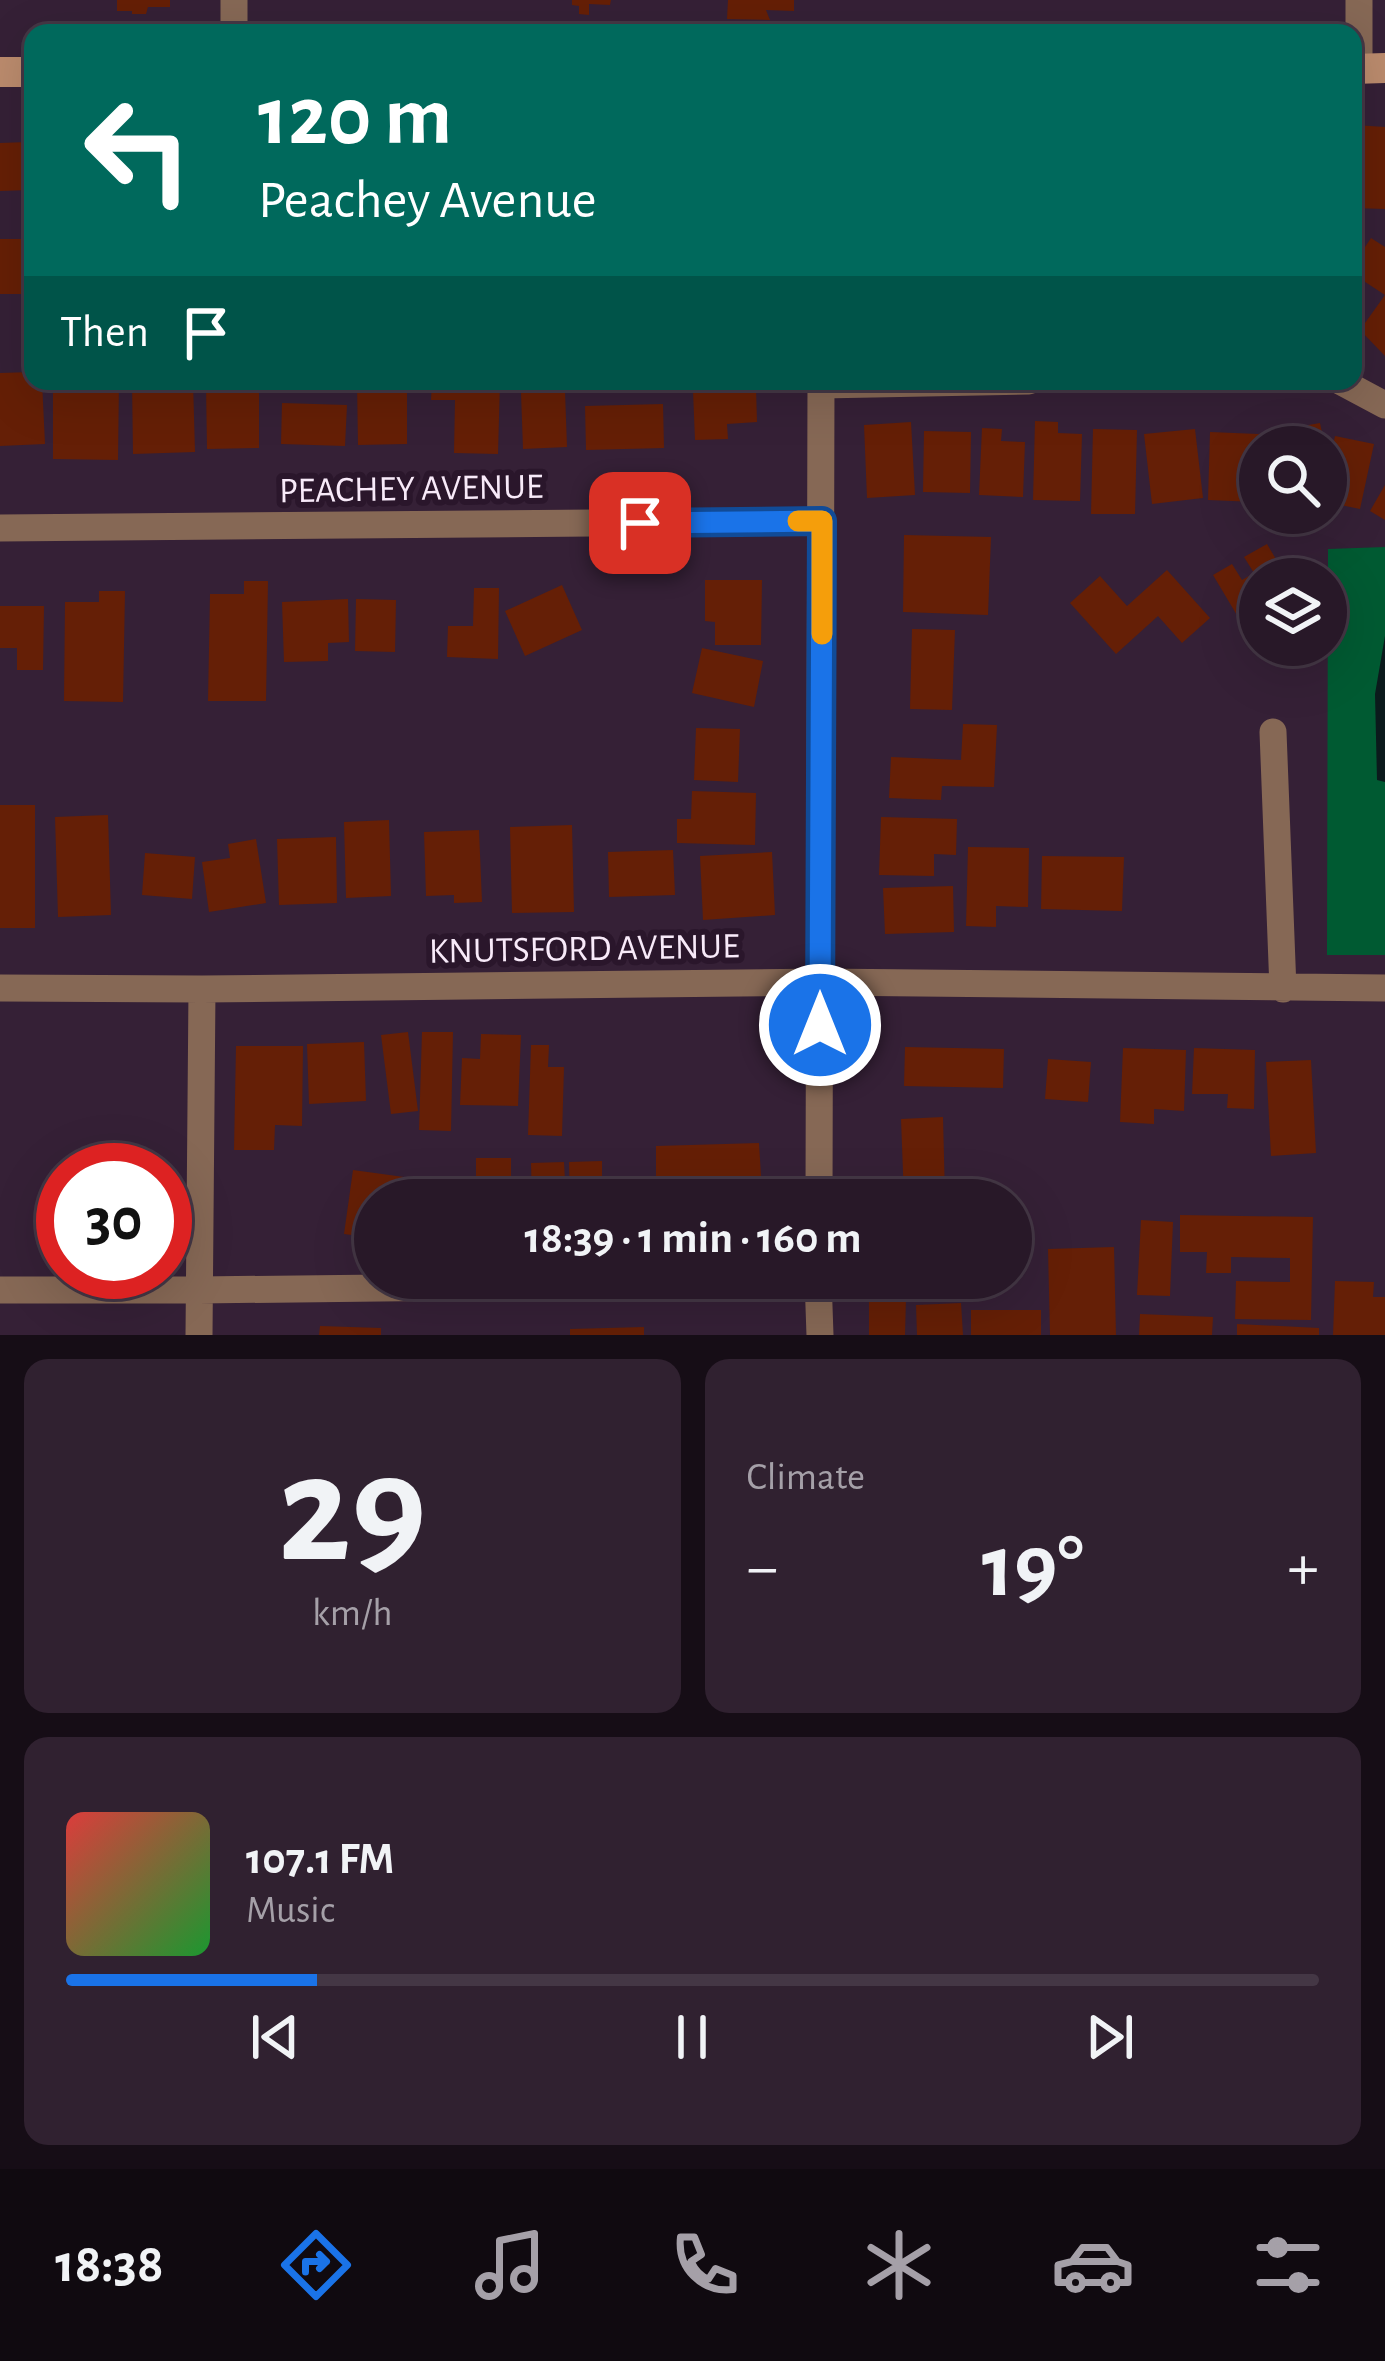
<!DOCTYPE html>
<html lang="en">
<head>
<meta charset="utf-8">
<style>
  :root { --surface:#281828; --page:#302130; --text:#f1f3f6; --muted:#a5a0a8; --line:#443745; --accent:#1a73e8 }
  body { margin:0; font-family:"Alegreya Sans",sans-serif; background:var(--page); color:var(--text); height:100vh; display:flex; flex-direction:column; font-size:45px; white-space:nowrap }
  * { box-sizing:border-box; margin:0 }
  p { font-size:39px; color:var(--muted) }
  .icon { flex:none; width:66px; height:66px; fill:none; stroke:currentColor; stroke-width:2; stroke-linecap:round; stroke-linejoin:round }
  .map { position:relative; height:1335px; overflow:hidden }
  .sheet { display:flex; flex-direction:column; gap:24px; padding:24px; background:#160d16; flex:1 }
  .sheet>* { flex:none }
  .guide { position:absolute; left:24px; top:24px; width:1338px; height:366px; border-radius:24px; box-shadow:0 12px 48px #0002,0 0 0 3px var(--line); background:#00695c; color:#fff; overflow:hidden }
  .fabs { position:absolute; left:1239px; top:426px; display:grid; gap:24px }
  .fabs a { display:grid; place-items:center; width:108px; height:108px; border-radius:50%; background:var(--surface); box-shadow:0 12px 48px #0002,0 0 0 3px var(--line); font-size:60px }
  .speed { position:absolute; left:36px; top:1143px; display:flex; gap:24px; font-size:60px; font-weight:700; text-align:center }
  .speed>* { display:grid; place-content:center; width:156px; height:156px; border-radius:50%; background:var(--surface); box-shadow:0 12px 48px #0002,0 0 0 3px var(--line); line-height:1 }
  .speed .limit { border:18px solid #d22; background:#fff; color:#111 }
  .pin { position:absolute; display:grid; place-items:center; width:102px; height:102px; color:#fff; margin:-51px; border-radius:24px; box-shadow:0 6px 18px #0006 }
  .me { position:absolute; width:132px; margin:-66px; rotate:0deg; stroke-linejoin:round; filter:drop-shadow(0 0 9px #0008) }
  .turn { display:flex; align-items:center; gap:42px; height:252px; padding:0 36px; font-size:54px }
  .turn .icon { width:156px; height:156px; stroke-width:2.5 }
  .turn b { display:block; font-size:84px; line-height:102px }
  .then { display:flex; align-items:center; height:114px; padding:0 36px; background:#0003; gap:24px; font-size:45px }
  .big { font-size:90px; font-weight:700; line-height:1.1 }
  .sheet .widget { flex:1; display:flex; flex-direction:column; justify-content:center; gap:18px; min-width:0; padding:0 42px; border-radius:24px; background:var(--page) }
  .sheet .dial { align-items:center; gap:0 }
  .dial b { font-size:156px; line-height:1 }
  .song { display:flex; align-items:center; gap:36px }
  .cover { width:144px; height:144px; border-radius:18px; background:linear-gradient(135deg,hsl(0 70% 55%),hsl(130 70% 35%)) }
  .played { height:12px; border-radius:6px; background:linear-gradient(90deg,var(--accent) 20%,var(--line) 20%) }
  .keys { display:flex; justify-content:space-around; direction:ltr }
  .heat { display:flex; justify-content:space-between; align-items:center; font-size:66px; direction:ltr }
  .sheet .tiles { flex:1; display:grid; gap:24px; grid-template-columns:1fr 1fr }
  .widget:last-child { grid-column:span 2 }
  .trip { position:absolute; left:354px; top:1179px; width:678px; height:120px; border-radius:60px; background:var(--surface); box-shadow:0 12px 48px #0002,0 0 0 3px var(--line); font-weight:700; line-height:120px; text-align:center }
  .dock { display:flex; height:192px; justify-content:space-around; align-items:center; background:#100a10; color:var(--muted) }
  .dock .icon { width:84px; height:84px }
  .dock .current { color:var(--accent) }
  .dock b { font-size:54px; color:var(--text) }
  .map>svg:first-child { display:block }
</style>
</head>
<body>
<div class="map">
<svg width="1385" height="1335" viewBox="0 0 1385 1335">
  <rect width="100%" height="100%" fill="#352036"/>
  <path fill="#005a32" d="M1385,547V955H1327L1328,549Z"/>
  <path fill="#0b1a1c" d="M1385,636V782L1377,780L1375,694Z"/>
  <path fill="#651f06" d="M117,0H170V7H148L146,14H132V11H117Z
    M572,0H611L610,5L589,4V15L579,14V6L572,5Z
    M728,0H794V11L766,10L770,20L727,19Z
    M1355,125L1385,127V209L1353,208Z
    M28,142L30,190L0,191V143Z
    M1371,238L1385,247V356L1360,330L1385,295L1353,274V265Z
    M0,239H28L29,294H0Z
    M33,372V381H42L45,444L0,446V373Z
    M53,381H119L118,460L53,459Z
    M132,381H193L195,452L133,454Z
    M228,381H259V448L207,449L206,384H228Z
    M357,381H407V444L358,445Z
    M432,381H500L498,454L454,453L455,400H431Z
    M756,388L757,422L727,424L728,439L695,440L693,391Z
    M565,391L567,447L523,449L521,393Z
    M282,403L347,405L345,446L281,444Z
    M663,404L664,448L586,450L585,406Z
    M1035,421L1058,422V433L1082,434L1080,501L1033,500Z
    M911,422L915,495L867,498L864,425Z
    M1320,423L1325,447H1260L1258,434L1256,502L1208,500L1210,432L1258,434Z
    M982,428L1002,429L1001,441L1025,442L1023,497L979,495Z
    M1093,429L1137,430L1135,514H1091Z
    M1195,429L1203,498L1152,504L1144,434Z
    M924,431L971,432L970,493L923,492Z
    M1335,436L1374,444L1360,509L1326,502V478Z
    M1385,485V520L1370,511Z
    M904,535L991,537L988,615L903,612Z
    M1267,544L1277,561L1286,556L1299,579H1260V627L1253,615L1241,622L1213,575L1232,564L1242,580L1254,573L1244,557Z
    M1167,570L1210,618L1182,643L1158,616L1116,654L1070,603L1100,576L1127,606Z
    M705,580H762L761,645H715V622L705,621Z
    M244,581H268L266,701H208L210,594H244Z
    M562,585L582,630L525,656L505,611Z
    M474,588H499L498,659L447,657L448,626H473Z
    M99,591H125L123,702L64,701L65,602H99Z
    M348,599L349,642L328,643V661L284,662L282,602Z
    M356,599L396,600L395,652L355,651Z
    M0,606H44L43,670H17V648H0Z
    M912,629L955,630L952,710L910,709Z
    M702,648L763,661L754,707L692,693Z
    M963,724L997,725L994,787L942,786L941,800L889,798L891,757L961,760Z
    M696,728L740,729L738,782L694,780Z
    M692,791L756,793L755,845L677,843V819H691Z
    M0,805H35V928H0Z
    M108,815L111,915L58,917L55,817Z
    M881,817L957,819L956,855L934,854V876L879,875Z
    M389,820L391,896L346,898L344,822Z
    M572,825L574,912L512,913L510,827Z
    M479,830L482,902L454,903V895L426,896L424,832Z
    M336,837L337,903L279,905L277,839Z
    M256,839L266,903L209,912L202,862L230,858L228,844Z
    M968,847L1029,848L1028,907L996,906V927L966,926Z
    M673,850L675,895L609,897L608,852Z
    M772,852L775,915L703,920L700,856Z
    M145,853L195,857L192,899L142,895Z
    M1042,856L1124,857L1122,911L1041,909Z
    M953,886L954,932L885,934L883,888Z
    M408,1032L418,1111L391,1114L381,1035Z
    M422,1032H453L451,1131L419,1130Z
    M481,1034L521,1035L518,1106L460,1105L462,1058L480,1059Z
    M364,1042L366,1101L309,1104L307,1044Z
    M531,1045H549L548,1067H564L562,1136L528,1135Z
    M236,1046H303L302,1126L275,1125L274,1150H234Z
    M905,1047L1004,1049L1003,1088L904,1086Z
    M1123,1048L1186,1050L1184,1111L1154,1109V1124L1120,1122Z
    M1194,1048L1255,1050L1254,1109L1227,1108L1228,1094H1192Z
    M1048,1059L1091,1062L1088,1102L1045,1099Z
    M1311,1060L1316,1153L1271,1156L1266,1062Z
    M943,1117L945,1197L904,1199L901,1119Z
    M759,1143L761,1176L656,1180V1146Z
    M476,1158H511V1177H526V1200H445V1176L476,1177Z
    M602,1161V1200H570L569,1162Z
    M564,1162L566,1200H532L531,1163Z
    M353,1170L404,1177L400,1200H375V1238L344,1234Z
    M1180,1215L1313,1217L1311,1320L1235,1319L1236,1281L1290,1282V1258L1231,1257V1273H1206L1207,1252H1180Z
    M1141,1220L1173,1222L1170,1296L1137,1295Z
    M1114,1247L1116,1335H1050L1048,1249Z
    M900,1278H941V1287L899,1284Z
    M1335,1281L1374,1282L1373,1297H1385V1335H1333Z
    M869,1297L906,1298L905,1335H869Z
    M961,1303L963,1335H917L916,1305Z
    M971,1310H1041V1335H971Z
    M1140,1314L1213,1317L1212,1335H1139Z
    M1237,1324L1319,1328V1335H1237Z
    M320,1326L381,1328V1335H319Z
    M644,1327V1335H570V1329Z"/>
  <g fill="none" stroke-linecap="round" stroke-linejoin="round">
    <path stroke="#866855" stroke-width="27" d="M1359,0V69
      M234,33V0
      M1340,381L1385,405
      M821,385L1029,381
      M0,528L822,521
      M1273,732L1283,989
      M0,988L202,989L821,982L1385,988
      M819,1200L821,381
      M818,1278L820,1335
      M0,1290H199L818,1283
      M199,1335L202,989"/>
    <path stroke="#bb8b6d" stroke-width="30" d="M1353,69L1385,68
      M0,72H33"/>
  </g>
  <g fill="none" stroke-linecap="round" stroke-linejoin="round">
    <defs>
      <path id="route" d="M640,523L822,521L820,1025"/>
    </defs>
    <use href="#route" stroke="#114b97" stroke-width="30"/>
    <use href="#route" stroke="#1a73e8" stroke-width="21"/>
    <path stroke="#f59e0b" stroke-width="21" d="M798,521H822V634"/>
  </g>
  <g text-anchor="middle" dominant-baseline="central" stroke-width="12" stroke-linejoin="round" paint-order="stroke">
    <g font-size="36" fill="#f8eaf9" stroke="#2a162b">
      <text transform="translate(411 489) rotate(-1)">PEACHEY AVENUE</text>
      <text transform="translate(584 949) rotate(-1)">KNUTSFORD AVENUE</text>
    </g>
  </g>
</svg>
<div class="fabs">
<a><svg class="icon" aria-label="search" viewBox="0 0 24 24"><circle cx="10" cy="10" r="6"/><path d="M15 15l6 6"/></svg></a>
<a><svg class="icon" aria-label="layers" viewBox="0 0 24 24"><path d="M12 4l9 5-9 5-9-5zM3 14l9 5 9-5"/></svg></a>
</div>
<div class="speed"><div class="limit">30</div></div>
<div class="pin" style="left:640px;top:523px;background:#d93025"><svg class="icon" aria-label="arrive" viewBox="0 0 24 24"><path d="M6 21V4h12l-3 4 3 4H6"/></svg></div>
<svg class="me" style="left:820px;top:1025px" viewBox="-20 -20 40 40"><circle r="17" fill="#1a73e8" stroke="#fff" stroke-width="3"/><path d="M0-11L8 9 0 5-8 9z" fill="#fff"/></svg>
<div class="trip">18:39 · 1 min · 160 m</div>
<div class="guide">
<div class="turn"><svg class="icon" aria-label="left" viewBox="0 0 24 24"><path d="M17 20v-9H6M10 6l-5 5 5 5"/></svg><div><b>120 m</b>Peachey Avenue</div></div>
<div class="then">Then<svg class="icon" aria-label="arrive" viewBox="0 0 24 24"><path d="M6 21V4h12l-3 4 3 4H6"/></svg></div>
</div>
</div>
<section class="sheet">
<div class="tiles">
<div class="widget dial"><b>29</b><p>km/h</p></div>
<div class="widget"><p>Climate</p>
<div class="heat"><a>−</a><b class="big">19°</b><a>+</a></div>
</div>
<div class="widget">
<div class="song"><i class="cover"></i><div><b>107.1 FM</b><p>Music</p></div></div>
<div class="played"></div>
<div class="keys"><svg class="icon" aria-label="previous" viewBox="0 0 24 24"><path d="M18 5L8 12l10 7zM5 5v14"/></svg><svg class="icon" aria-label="pause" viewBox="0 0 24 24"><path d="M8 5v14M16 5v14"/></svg><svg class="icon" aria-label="next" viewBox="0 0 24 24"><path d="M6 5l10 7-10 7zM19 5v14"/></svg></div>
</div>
</div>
</section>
<nav class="dock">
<b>18:38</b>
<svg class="icon current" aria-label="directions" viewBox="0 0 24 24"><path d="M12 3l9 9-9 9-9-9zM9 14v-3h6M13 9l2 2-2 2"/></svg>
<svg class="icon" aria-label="music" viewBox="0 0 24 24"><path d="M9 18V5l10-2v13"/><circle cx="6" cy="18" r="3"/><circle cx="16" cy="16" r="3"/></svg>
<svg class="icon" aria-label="phone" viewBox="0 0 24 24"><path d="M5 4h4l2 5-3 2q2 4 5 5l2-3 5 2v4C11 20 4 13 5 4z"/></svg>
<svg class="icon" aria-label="climate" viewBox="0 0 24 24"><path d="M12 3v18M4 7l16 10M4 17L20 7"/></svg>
<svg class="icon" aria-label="car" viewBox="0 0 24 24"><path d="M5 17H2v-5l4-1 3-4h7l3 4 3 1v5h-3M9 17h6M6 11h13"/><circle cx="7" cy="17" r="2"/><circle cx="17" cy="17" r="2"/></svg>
<svg class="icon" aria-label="filters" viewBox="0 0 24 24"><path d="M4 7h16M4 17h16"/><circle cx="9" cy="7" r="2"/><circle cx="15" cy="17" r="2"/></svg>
</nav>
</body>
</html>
